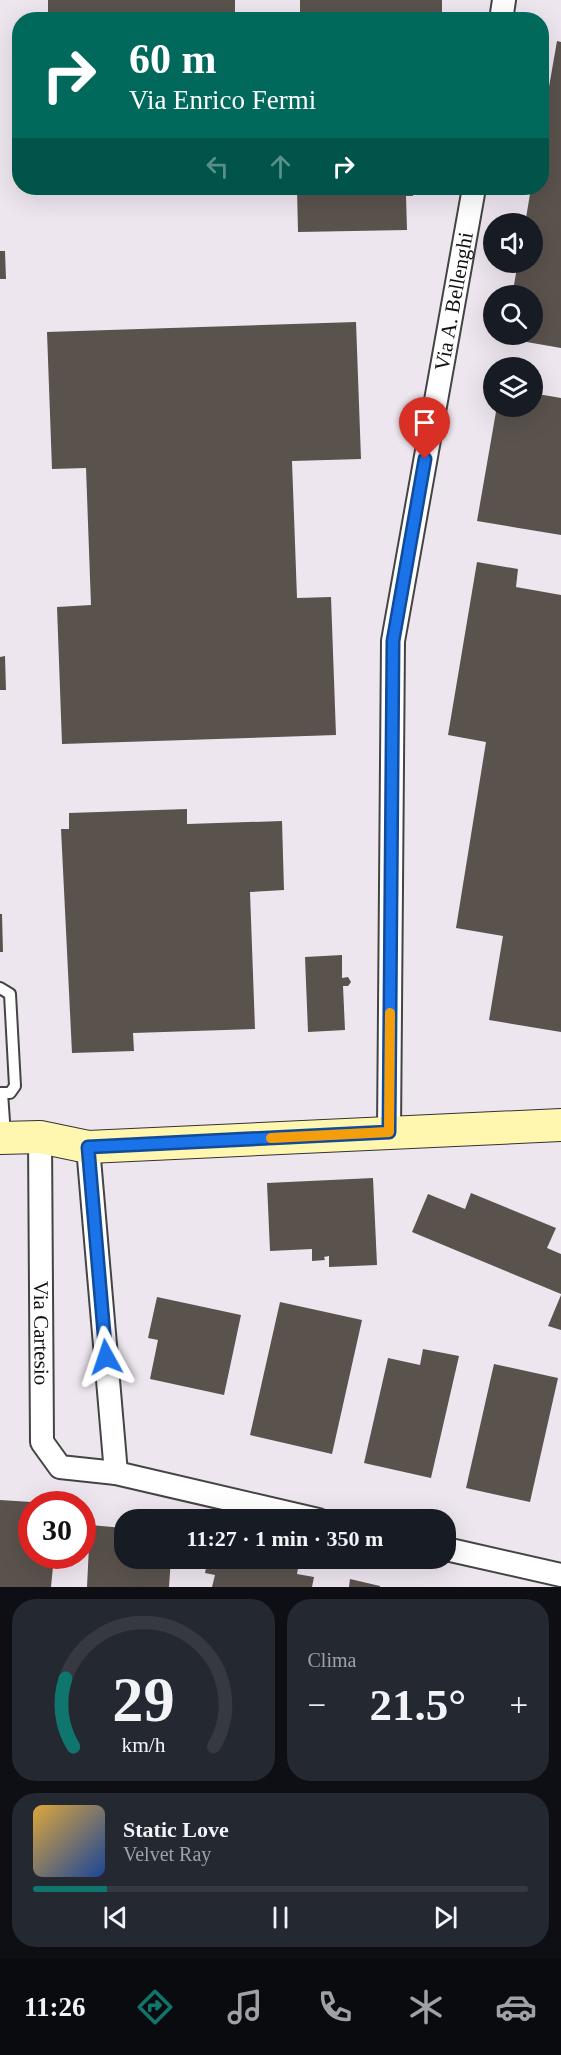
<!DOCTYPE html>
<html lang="it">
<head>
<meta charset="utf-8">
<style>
  :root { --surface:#171b24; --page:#242831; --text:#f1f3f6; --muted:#9ea1a6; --line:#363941; --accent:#0f766e }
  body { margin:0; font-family:Georgia,serif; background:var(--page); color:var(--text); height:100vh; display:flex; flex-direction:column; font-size:22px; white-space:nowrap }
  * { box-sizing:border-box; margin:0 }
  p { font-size:20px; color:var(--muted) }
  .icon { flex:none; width:33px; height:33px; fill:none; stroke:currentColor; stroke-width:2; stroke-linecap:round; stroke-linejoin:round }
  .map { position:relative; height:1587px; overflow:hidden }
  .side { display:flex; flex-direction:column; gap:12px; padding:12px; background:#0d0f14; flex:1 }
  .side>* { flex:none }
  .hud { position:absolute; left:12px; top:12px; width:537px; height:183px; border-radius:24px; box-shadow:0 6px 24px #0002; background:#00695c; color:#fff; overflow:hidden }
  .controls { position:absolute; left:483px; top:213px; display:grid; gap:12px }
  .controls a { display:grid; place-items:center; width:60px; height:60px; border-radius:50%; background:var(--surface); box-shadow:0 6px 24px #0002; font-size:30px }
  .speed { position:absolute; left:18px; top:1491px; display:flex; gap:12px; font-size:30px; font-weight:700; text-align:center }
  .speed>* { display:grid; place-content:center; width:78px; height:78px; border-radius:50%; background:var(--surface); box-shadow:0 6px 24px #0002; line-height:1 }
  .speed .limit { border:9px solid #d22; background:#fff; color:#111 }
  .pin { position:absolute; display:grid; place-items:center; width:51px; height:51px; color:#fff; margin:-62px -26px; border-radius:50% 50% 50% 0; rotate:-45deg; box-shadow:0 0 6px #0007 }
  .pin .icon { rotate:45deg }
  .me { position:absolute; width:66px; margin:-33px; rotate:355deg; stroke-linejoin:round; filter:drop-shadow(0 0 4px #0008) }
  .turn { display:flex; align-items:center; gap:21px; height:126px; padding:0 18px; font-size:27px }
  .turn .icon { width:78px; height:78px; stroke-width:2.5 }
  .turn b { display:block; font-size:42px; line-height:51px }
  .lanes { display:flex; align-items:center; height:57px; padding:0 18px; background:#0003; justify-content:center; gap:30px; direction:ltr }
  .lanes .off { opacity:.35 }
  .big { font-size:45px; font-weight:700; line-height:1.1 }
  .side .widget { flex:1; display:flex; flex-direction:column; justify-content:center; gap:9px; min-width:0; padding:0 21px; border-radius:24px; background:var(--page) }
  .side .dial { align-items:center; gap:0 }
  .dial svg { height:156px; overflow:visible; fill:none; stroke:var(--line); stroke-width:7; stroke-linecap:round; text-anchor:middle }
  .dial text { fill:var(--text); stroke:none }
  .song { display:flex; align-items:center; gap:18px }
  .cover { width:72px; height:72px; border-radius:9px; background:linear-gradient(135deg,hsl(40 70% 55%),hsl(220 70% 35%)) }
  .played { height:6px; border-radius:3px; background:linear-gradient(90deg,var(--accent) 15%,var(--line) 15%) }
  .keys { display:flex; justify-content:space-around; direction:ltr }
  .heat { display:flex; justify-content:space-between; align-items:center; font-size:33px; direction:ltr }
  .side .tiles { flex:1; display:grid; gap:12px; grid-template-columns:1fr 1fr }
  .widget:last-child { grid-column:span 2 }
  .trip { position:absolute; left:114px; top:1509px; width:342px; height:60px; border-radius:24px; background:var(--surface); box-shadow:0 6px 24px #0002; font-weight:700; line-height:60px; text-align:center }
  .dock { display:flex; height:96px; justify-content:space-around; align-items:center; background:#090b0e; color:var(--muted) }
  .dock .icon { width:42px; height:42px }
  .dock .selected { color:var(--accent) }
  .dock b { font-size:27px; color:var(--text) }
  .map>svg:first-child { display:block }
</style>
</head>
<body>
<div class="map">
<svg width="561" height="1587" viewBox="0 0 561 1587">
  <rect width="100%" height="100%" fill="#fffdf5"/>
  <path fill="#eee6ef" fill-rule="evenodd" d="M0,0H561V1587H0ZM20,20H542V188H20ZM494,224H532V262H494ZM494,296H532V334H494ZM494,368H532V406H494ZM32,1504H82V1556H32ZM124,1520H446V1558H124Z"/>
  <path fill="#5a524d" d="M48,0H235V20H48Z
    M300,0H442V20H300Z
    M557,41L561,42V348L504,338L505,334H532V296H512L518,262H532V224H525L531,188H542V127Z
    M52,188H120V189L52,191Z
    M297,188H413V196H406L407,230L298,232Z
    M0,251H5L6,279H0Z
    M356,322L361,459L292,461L297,598L331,597L336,735L62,744L57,607L91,605L86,468L52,469L47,332Z
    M532,393L561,398V535L477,521L497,406H532Z
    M477,562L518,569L516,587L561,595V1032L489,1020L503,936L456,928L486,742L448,735Z
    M5,656L6,690H0V657Z
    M187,809V824L282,821L284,890L250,892L255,1029L133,1033L134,1051L72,1053L61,829H69V813Z
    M0,914H2L3,952H0Z
    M342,955V978L348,977L351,982L348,986H343L345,1030L308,1032L305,957Z
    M373,1178L377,1265L329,1267V1256L324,1257L325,1260L312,1261V1249L270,1251L267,1183Z
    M471,1193L556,1228L547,1248L561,1254V1294L412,1232L428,1194L465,1209Z
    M561,1295V1330L548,1326Z
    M157,1297L241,1315L224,1395L150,1379L158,1340L148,1338Z
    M280,1302L362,1320L332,1454L250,1435Z
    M423,1349L459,1356L431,1478L364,1463L388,1358L420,1365Z
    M494,1364L558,1378L530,1502L466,1488Z
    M0,1500L47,1503L32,1504V1556H54L51,1587H0Z
    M90,1525L124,1528V1558H171L169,1587H87Z
    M208,1558H300L297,1574L314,1577L312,1587H212L215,1575L205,1573Z
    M350,1579L380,1586V1587H349Z"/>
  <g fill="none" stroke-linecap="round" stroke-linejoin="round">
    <defs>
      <path id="lane" d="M0,988L10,994L15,1086L10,1093H0
        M2,1093L5,1135"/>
      <g id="street">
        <path d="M501,20L504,0"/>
        <path id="s1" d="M389,1132L393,641L474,188"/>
        <path id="s2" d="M40,1137L42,1442L60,1467L116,1473L318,1520"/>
        <path d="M88,1147L116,1473"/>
        <path d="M446,1549L561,1575"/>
      </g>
      <path id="secondary" d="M0,1138L40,1137L88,1147L561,1125"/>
    </defs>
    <use href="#lane" stroke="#444" stroke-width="14"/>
    <use href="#street" stroke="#444" stroke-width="26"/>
    <use href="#secondary" stroke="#333" stroke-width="34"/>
    <use href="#lane" stroke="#fff" stroke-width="10"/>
    <use href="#street" stroke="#fff" stroke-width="22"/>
    <use href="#secondary" stroke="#fff6b0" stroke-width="32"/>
  </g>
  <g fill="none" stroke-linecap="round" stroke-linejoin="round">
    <defs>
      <path id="route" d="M106,1357L88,1147L389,1132L393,641L425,459"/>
    </defs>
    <use href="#route" stroke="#114b97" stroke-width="15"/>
    <use href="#route" stroke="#1a73e8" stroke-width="10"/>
    <path stroke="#f59e0b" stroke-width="10" d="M271,1138L389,1132L390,1013"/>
  </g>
  <g text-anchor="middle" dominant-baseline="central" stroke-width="6" stroke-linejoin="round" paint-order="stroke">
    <g font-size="21" fill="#111" stroke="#fff">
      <text stroke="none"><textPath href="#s1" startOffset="836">Via A. Bellenghi</textPath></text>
      <text stroke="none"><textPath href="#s2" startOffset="196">Via Cartesio</textPath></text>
    </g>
  </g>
</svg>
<div class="controls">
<a><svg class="icon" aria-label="sound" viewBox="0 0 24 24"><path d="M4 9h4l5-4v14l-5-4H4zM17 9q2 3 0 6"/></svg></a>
<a><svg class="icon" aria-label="search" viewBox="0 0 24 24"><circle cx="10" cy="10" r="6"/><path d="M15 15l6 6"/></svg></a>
<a><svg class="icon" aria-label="layers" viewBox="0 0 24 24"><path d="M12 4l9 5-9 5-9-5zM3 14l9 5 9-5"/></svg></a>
</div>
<div class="speed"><div class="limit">30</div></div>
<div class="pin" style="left:425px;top:459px;background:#d93025"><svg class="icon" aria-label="arrive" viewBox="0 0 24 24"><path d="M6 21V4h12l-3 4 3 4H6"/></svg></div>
<svg class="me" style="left:106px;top:1357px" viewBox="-20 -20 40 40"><path d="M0-17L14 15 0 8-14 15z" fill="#1a73e8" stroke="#fff" stroke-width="4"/></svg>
<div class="trip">11:27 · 1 min · 350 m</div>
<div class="hud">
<div class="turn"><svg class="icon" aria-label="right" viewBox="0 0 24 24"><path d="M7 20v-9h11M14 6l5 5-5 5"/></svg><div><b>60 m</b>Via Enrico Fermi</div></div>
<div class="lanes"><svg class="icon off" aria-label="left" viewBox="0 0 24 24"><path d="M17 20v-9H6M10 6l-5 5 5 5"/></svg><svg class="icon off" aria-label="ahead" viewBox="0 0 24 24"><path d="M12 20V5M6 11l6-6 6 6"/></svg><svg class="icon" aria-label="right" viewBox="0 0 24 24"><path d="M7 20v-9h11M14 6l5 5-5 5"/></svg></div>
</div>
</div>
<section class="side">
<div class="tiles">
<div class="widget dial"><svg viewBox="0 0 100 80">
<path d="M14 69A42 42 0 1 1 86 69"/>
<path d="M14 69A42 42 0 0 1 10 34" stroke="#0f766e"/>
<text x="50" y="56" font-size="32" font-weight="700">29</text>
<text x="50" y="72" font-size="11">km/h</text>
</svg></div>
<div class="widget"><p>Clima</p>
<div class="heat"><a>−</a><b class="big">21.5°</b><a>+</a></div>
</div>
<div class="widget">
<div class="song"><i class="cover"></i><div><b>Static Love</b><p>Velvet Ray</p></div></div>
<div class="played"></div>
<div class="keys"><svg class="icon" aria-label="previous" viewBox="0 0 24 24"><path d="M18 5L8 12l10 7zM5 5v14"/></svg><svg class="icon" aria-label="pause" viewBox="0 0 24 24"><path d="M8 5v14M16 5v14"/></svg><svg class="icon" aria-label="next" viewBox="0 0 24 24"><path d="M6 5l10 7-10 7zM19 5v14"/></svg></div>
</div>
</div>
</section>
<nav class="dock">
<b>11:26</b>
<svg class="icon selected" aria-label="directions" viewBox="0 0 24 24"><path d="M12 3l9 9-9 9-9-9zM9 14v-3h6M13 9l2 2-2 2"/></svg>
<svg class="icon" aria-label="music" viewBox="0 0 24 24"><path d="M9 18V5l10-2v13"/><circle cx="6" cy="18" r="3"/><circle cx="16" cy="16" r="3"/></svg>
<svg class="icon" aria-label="phone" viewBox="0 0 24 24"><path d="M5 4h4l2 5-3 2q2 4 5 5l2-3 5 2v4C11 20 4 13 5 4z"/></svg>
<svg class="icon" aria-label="climate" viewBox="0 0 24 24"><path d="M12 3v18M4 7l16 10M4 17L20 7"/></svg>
<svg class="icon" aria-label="car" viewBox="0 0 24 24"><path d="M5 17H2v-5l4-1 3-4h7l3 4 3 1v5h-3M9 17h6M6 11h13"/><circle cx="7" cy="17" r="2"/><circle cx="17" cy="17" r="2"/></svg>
</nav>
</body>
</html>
